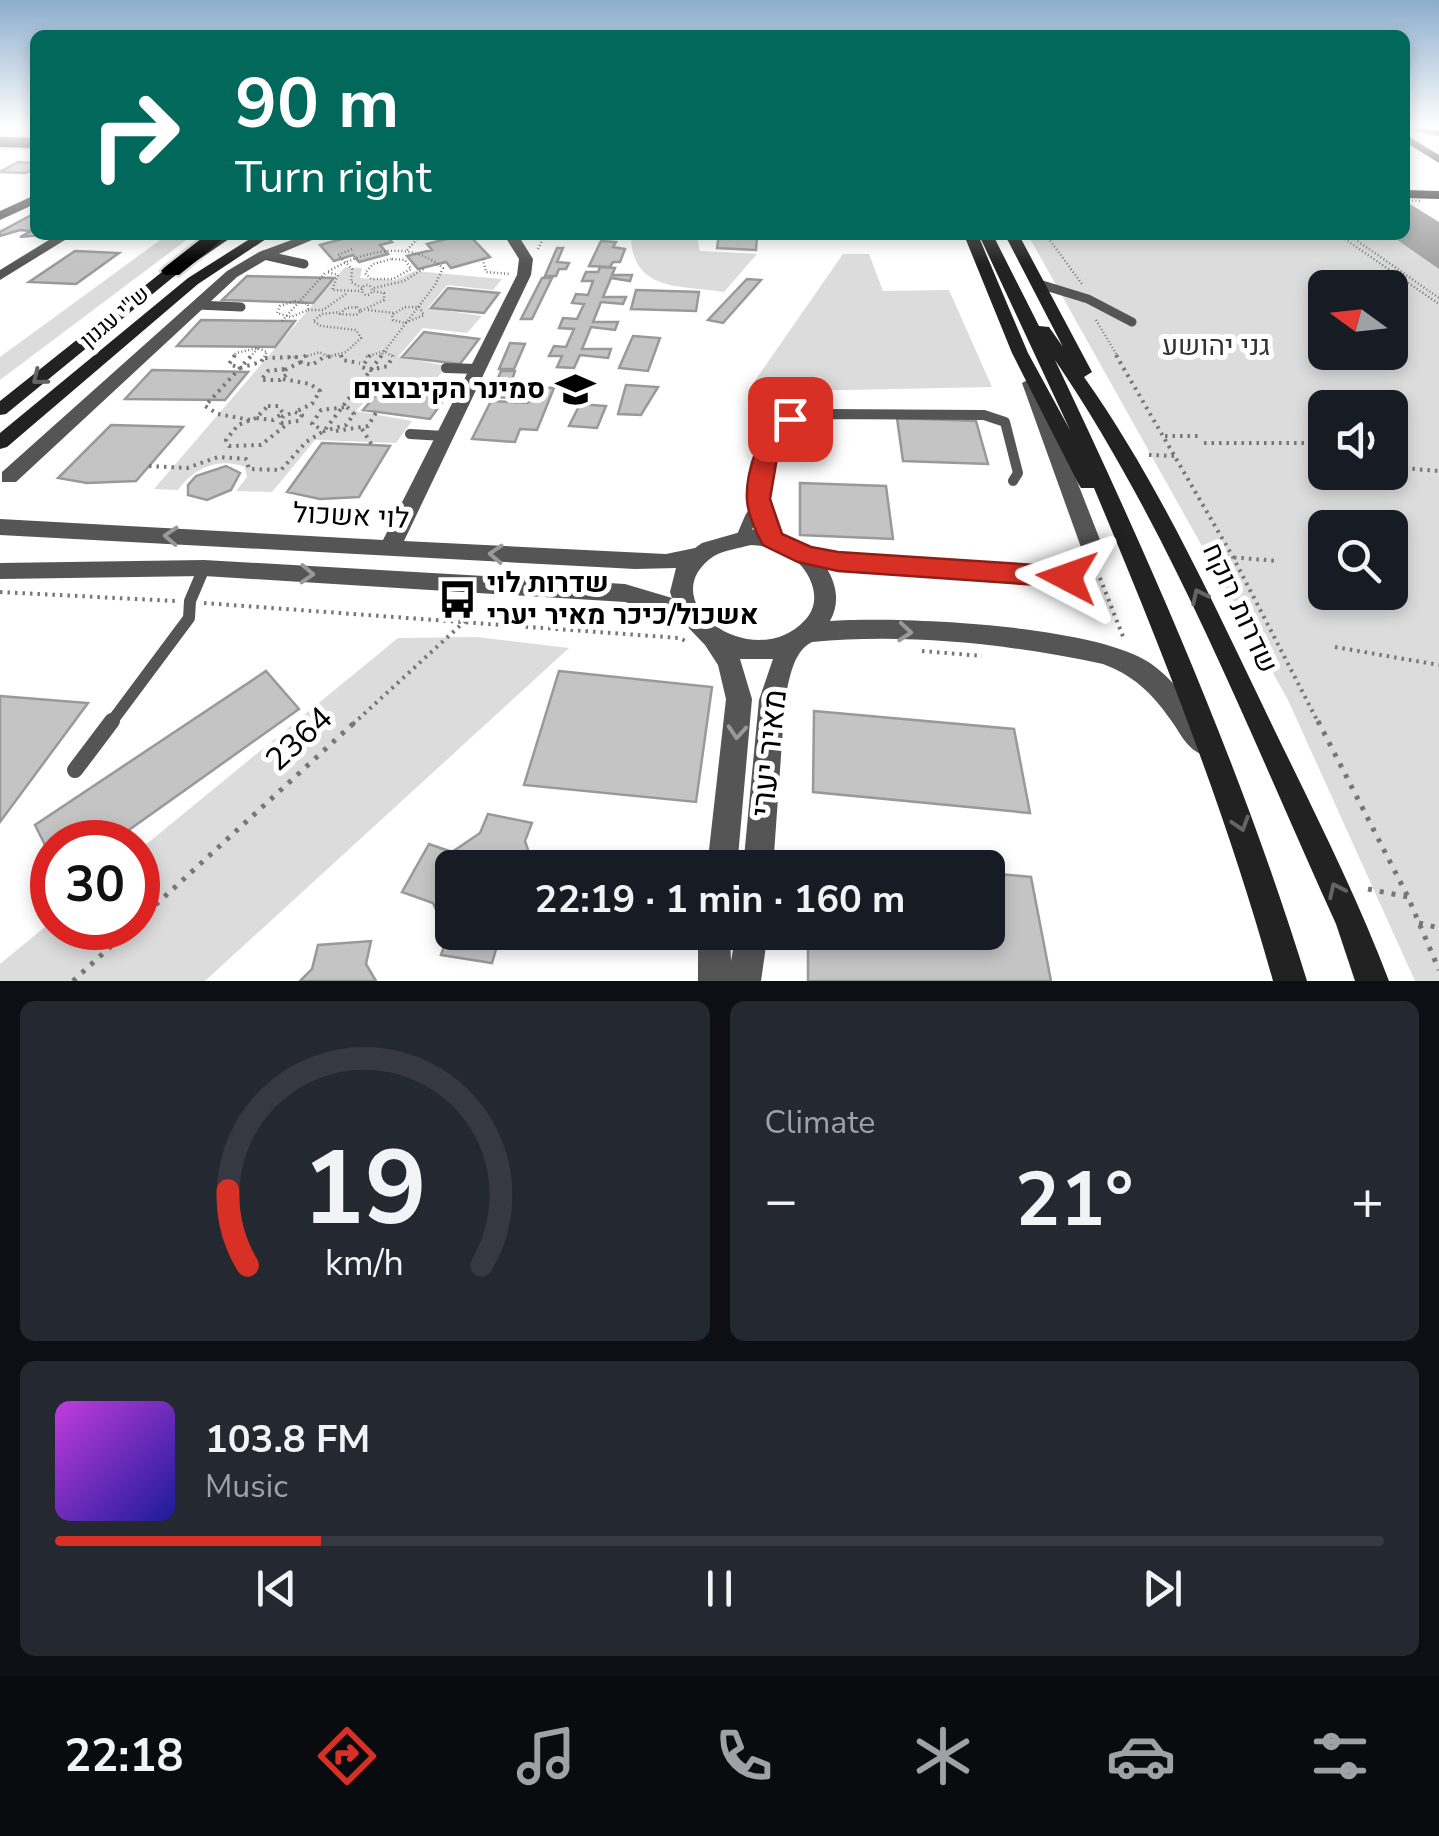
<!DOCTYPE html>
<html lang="en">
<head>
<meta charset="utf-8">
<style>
  :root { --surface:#171b24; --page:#242831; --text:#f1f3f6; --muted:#9ea1a6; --line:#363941; --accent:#d93025 }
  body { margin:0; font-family:"Nunito Sans",Heebo,sans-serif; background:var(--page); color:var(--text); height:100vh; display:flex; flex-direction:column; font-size:38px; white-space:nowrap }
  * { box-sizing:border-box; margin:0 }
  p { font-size:32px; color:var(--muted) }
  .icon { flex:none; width:55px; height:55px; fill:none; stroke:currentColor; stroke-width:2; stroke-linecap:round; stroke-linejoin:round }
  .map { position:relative; height:981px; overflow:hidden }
  .side { display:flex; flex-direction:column; gap:20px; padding:20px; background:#0d0f14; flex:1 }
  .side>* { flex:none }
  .top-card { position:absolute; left:30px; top:30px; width:1380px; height:210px; border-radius:15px; box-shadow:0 5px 15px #0003; background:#00695c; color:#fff; overflow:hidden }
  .needle { width:65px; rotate:285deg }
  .buttons { position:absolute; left:1308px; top:270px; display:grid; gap:20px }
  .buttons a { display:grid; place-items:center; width:100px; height:100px; border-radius:15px; background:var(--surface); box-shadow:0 5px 15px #0003; font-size:50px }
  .speed { position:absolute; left:30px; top:820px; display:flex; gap:20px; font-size:50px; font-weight:700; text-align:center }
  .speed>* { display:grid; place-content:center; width:130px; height:130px; border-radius:50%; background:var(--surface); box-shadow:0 5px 15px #0003; line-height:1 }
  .speed .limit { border:15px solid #d22; background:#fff; color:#111 }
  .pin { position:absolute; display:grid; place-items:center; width:85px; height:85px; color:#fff; margin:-42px; border-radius:20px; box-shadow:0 5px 15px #0006 }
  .me { position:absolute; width:110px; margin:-55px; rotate:274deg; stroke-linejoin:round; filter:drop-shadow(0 0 8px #0008) }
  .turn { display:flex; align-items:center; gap:35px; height:210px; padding:0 40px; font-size:45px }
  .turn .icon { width:130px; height:130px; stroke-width:2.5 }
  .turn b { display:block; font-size:70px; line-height:85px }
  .big { font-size:75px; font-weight:700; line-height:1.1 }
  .side .card { flex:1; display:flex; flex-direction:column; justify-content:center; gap:15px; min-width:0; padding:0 35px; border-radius:15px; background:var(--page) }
  .side .dial { align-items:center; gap:0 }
  .dial svg { height:260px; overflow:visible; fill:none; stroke:var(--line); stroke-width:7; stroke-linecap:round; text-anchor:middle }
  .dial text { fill:var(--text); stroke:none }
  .song { display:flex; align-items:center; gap:30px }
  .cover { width:120px; height:120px; border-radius:15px; background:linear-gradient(135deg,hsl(290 70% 55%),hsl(240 70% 35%)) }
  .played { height:10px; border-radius:5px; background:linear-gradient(90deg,var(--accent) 20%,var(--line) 20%) }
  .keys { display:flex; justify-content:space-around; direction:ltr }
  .heat { display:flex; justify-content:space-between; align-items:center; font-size:55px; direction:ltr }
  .side .tiles { flex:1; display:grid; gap:20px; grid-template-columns:1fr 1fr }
  .card:last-child { grid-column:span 2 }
  .trip { position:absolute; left:435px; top:850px; width:570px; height:100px; border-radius:15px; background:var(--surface); box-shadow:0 5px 15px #0003; font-weight:700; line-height:100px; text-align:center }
  .dock { display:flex; height:160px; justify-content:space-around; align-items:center; background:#090b0e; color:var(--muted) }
  .dock .icon { width:70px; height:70px }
  .dock .current { color:var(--accent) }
  .dock b { font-size:45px; color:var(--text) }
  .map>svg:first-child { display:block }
</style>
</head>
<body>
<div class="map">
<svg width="1439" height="981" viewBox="0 0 1439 981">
  <rect width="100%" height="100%" fill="#fff"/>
  <path fill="#dcdcdc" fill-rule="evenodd" d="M167,235H193L0,380V357Z
    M1028,235H1390L1439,269V981H1415L1288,700ZM1325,288H1390V352H1325ZM1325,408H1390V472H1325ZM1325,528H1390V592H1325Z
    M631,236L697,238L700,251L757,254L724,292C683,285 632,293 631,236Z
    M843,254H869L883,291L949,290L992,387L747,392Z
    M345,267L362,268L360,278L395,280L415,271L502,279L493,290L447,285L428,308L482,316L467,333L423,328L398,357L448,366L432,383L388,377L356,411L412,421L396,443L315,440L272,492L236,491L247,477L245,467C219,457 194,468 178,490L154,489Z
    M477,637L569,648L205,981H0V964L52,921V928H138V851L398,638Z"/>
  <path fill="#a3a3a3" d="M1405,201L1439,222V269L1390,235H1405Z"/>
  <path fill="#c4c4c4" stroke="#999" stroke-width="2.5" d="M18,162L35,163V169L25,173L0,172Z
    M35,213V235H40L20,237L31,231L20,230L0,236V232Z
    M357,235H385L392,242L380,245L388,254L359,262L353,255L334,261L320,245Z
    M462,235H469L490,257L451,268L446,262L418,269L407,256L432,250L427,244Z
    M719,235H757L756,250L717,248Z
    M601,241L616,242L613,247L625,249L620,262H613L610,267L589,266Z
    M557,248H563L557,262L569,263L566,269H559L556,276H545Z
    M75,251L119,253L76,284L29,282Z
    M600,267L615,268L612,275H632L630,281L611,278L603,297H626L623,304L601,302L593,322H618L615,330L591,327L582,349H611L608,358L580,355L574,368L557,367L562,356H549L554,346L566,347L574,329L559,328L563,318L577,319L584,304L572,303L576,294L588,295L593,281H582L586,272H598Z
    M247,276L334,278L313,303L222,300Z
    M542,278H552L532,319H521Z
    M747,279L761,280L723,323L708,320Z
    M448,288L499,293L484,313L431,308Z
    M636,290L699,292L696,311L631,309Z
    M201,320L282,321H295L275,347L177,346Z
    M424,332L479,339L460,364L402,357Z
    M633,336L660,338L648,371L619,368Z
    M510,343L525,344L514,369H499Z
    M152,370L248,372L225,400L125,399Z
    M501,371H515L512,380L528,381L522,398L490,397Z
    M388,381L452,389L430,419L363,410Z
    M626,385L658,387L641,415L618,414Z
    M535,387L554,388L537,430L520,429L515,442L472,439L491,401L528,403Z
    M580,404L606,406L597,428L569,426Z
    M897,418L976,421L988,464L903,461Z
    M111,425L183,427L136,481L87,483L58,478Z
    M322,443L372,445L390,446L359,497L320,499L287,492Z
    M226,466L240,473L231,490L207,500L188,495V485L196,476Z
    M800,483L886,486L893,539L800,535Z
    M266,671L299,709L112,842H52V859L35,825Z
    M559,671L712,687L696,802L524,785Z
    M0,696L88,703L0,822Z
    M814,711L1014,729L1030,813L813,792Z
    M488,814L532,823L525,841L534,868H452V932H543L540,938L527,933L497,946L492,963L441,955L448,935L433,903L402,892L429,844L452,852L480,833Z
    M808,859L911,868H808Z
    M988,873L1031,877L1051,981H808V932H988Z
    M371,941L366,964L376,981H300L312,969L318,945Z"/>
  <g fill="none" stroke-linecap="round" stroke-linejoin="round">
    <defs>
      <path id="highway" d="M0,137L35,138V148L0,147Z
        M206,235H228L179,275H165L161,271L165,267Z"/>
    </defs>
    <use href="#highway" stroke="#dbdbdb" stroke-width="5"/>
    <path stroke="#777" stroke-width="2.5" stroke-dasharray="1 2.5" stroke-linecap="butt" d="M1046,235L1082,284
      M1339,235L1439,304
      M1349,235L1439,298
      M352,249L338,255L352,269L351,282L362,288
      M538,249L545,235
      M407,250L421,235
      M392,259L405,260L411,269L393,279H371L365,273L373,264Z
      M483,259L486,272L510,274
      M362 290a5 5 0 1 1 10 0a5 5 0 1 1-10 0Z
      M374,288L404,281L425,268
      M359,291L332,290L338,275L327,272C363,251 409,239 443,268L435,285L380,357
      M295,301L308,304V310L291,317L277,313L280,306Z
      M357,307L361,311L356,315L340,314L346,308Z
      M405,307H419L424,315L405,323L393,320L392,315Z
      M308,310H323L346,294
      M368,310L394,313
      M361,311L384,300V293L373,291
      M1096,320L1118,357
      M282,321L326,272
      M233,357L236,353L258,348L267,352L264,357
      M250,357L259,347
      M290,357H300
      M304,357L320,352L327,357
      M328,357L346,352L361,338L356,330L321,326L313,321L322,314L340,312
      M366,357L384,351L393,357"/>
    <path stroke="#777" stroke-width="4" stroke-dasharray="2.5 5" stroke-linecap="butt" d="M235,355L229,364L240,368L261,362L265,355
      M306,355L301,362L312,365L327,355
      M341,355L342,360L360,363
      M370,355L362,367L370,370L388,366L393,355
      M1116,355L1233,557L1319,724
      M328,357L336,355
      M265,358L300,357
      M283,369L287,374L280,380H261L268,371Z
      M285,370L301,362
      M283,379L310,384L320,391L312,404L295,412
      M268,406H278L283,413L273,420L256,418Z
      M347,407L354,414L346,425L324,431L312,424L321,410Z
      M295,412L302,415L299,421L281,423L283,416Z
      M256,418L238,425L226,440L229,446L261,445L286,425
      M250,420L218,414L205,406L252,355
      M362,429L372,445
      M336,431L368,426L377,411
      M1165,436H1200
      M1204,443H1325
      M1149,455L1176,456
      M149,466L187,468L218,457L246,459L249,469L281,470L306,442L324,431L382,355
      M1390,467L1439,471
      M1204,555L1278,561
      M1100,578L1124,639
      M0,592L175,601
      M204,603L679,638L688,642
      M1335,647L1439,665
      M922,651L982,656
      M353,724L464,622L475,602"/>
    <path stroke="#777" stroke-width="5" stroke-dasharray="4 8" stroke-linecap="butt" d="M1318,721L1408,897L1439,970
      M1368,889L1408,897
      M138,921L356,721
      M1419,923L1439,928
      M73,981L131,928"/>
    <path stroke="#555" stroke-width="9" d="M264,255L304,264
      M1039,284L1088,299L1132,322
      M198,305L241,307"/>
    <path stroke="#555" stroke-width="10" d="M446,368L477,369
      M410,434L444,436
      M758,499L765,519
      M750,519L758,499L770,438L791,419L826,414L984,415L1005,422L1018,473L1013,481"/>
    <path stroke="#555" stroke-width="12" d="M764,517L771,539
      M742,538L751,517
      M110,724L189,618L190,601L204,568"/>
    <path stroke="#555" stroke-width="16" d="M75,770L112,721"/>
    <path fill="#555" fill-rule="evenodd" d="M35,195V204L0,220V211Z
      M57,235H73L0,280V270Z
      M305,235H324L269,258L237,277L16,482H2V472L227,271L259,252Z
      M504,235H518L533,259L531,275L404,541L666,554L695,548L702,543L751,529L792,538L811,549L866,556L1067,569L1075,566L1082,550L1022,383L1031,378L1037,379L1104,550L1091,578L1067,585L826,567C837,585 840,603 830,621C899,616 1095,625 1150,663C1176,681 1193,708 1210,733L1214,742L1210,751L1201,754C1186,748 1180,732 1170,719C1152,693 1133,675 1103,664C1009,644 908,633 812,642C793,651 789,680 785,700L773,868H743L759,700L773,659H740L752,699L737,868H707L726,699L718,665L705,645L679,618L625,602L204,576L0,579V563L204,560L625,584L672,598L670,592L676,568L635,569L0,535V519L383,540L517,275L519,259ZM751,545C761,546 772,546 781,551C806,561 827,597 805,620C754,676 648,601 714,556C724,550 740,548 751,545Z
      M698,932H730L731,961L736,932H768L761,981H698Z"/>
    <path fill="#222" fill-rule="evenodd" d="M1405,127L1439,130V136L1406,129Z
      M1405,134L1439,155V163L1405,142Z
      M1405,190L1439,191V199L1405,198Z
      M219,235H235L177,274L6,414L0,415V401L167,268Z
      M256,235H272L198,284L7,447L0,449V433L188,278Z
      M964,235H978L1028,353L1070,430L979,235H993L1039,326L1049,327L1063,347L1005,235H1019L1092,372L1084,377C1156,479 1208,592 1262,704C1306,796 1353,886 1389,981H1355L1336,924C1249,733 1173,534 1055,360C1151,562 1241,767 1307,981H1273C1226,812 1162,650 1094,488H1081L1078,483L1012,353Z"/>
    <use href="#highway" fill="#000" fill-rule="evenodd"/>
    <path stroke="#777" stroke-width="2.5" stroke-dasharray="1 2.5" stroke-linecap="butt" d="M1405,200L1422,201"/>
  </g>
  <defs><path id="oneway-chevron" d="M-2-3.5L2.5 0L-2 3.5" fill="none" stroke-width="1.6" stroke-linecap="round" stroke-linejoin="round" transform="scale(2.5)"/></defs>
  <g stroke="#646464">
    <use href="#oneway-chevron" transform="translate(39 378) rotate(141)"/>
    <use href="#oneway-chevron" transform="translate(1199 596) rotate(-116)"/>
    <use href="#oneway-chevron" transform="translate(1241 824) rotate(72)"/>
    <use href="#oneway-chevron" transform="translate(1336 890) rotate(-115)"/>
  </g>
  <g stroke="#999">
    <use href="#oneway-chevron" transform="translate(171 536) rotate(-177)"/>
    <use href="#oneway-chevron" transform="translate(496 554) rotate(-177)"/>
    <use href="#oneway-chevron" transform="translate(307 574) rotate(3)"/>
    <use href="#oneway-chevron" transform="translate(905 632) rotate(5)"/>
    <use href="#oneway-chevron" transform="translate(737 732) rotate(94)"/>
  </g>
  <linearGradient id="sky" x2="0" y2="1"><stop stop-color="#8cadcc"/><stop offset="0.48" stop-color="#fff"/><stop offset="1" stop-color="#fff" stop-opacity="0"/></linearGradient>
  <rect width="1439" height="264" fill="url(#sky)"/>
  <path fill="#d93025" stroke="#8d1f18" stroke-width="2.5" d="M790,413L801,419L780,440L770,499L782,534L811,547L838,552L1067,567L1076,570L1080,577L1076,584L1067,587L838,571L798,562L763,545C756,533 748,514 747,500C745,472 761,421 790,413Z"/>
  <defs>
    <symbol id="university-bare" viewBox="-9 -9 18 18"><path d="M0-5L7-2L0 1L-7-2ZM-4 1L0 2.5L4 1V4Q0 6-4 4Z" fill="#000" stroke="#fff" stroke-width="2.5" paint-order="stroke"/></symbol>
    <symbol id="bus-bare" viewBox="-9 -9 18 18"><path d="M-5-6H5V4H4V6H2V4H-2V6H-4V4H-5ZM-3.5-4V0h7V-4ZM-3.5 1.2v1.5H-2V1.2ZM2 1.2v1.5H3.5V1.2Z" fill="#000" stroke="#fff" stroke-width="2.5" paint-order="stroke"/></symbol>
  </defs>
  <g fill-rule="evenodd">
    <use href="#university-bare" x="548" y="362" width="55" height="55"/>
    <use href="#bus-bare" x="430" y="572" width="55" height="55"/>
  </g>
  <g text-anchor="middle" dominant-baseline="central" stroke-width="10" stroke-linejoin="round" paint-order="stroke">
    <g font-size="22" fill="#000" stroke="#fff">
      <text transform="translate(115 317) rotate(-40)">ש''י עגנון</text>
    </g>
    <g font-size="28" fill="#333" stroke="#fff">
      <text x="1216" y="346">גני יהושע</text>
    </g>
    <g font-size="28" font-weight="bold" fill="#000" stroke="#fff" text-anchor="end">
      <text x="545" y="389">סמינר הקיבוצים</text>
      <text x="487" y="583" text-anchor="start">שדרות לוי<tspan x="487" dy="32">אשכול/כיכר מאיר יערי</tspan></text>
    </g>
    <g font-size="28" fill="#000" stroke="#fff">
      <text transform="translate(351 516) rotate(3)">לוי אשכול</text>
      <text transform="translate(1240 608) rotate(65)">שדרות רוקח</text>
    </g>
    <g font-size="32" fill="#000" stroke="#fff">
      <text transform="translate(299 739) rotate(-43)">2364</text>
      <text transform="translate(769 753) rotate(-84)">מאיר יערי</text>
    </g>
  </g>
</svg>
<div class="buttons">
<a><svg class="needle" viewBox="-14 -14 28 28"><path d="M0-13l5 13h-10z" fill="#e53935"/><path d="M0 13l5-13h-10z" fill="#9ea1a6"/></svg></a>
<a><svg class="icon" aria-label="sound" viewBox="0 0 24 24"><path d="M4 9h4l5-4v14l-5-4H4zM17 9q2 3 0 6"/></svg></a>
<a><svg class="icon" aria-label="search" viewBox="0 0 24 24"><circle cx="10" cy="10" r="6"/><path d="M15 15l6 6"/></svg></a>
</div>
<div class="speed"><div class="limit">30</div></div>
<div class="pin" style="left:790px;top:419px;background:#d93025"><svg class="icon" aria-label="arrive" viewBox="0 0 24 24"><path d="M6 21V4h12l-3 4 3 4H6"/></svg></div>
<svg class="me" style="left:1067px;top:577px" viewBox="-20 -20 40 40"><path d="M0-17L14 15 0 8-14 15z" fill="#d93025" stroke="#fff" stroke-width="4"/></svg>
<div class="trip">22:19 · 1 min · 160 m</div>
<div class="top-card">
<div class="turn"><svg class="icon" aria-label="right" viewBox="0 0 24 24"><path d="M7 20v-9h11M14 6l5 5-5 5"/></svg><div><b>90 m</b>Turn right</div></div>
</div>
</div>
<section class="side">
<div class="tiles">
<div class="card dial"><svg viewBox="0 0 100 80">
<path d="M14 69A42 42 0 1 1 86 69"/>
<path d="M14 69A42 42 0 0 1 8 46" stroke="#d93025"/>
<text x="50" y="56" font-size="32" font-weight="700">19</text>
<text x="50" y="72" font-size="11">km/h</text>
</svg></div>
<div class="card"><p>Climate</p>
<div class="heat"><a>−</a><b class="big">21°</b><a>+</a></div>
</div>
<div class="card">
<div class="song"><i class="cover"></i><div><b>103.8 FM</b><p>Music</p></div></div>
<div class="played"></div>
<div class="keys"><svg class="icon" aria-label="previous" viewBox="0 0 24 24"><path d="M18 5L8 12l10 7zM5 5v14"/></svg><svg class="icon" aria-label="pause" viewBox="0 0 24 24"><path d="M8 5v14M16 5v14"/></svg><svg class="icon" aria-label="next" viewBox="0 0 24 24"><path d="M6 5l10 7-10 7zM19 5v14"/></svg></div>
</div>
</div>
</section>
<nav class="dock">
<b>22:18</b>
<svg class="icon current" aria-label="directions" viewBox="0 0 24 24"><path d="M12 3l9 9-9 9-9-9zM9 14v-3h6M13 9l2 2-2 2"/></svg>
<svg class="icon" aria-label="music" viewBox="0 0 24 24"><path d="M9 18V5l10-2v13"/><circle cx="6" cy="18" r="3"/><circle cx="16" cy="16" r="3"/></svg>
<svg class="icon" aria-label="phone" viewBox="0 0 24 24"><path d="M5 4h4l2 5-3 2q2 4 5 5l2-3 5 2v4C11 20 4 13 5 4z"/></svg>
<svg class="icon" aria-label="climate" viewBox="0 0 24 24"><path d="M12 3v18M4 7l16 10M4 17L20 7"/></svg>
<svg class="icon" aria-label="car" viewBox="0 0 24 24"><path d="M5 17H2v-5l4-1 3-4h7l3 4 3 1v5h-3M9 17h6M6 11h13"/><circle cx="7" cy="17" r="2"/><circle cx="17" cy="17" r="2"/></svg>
<svg class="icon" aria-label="filters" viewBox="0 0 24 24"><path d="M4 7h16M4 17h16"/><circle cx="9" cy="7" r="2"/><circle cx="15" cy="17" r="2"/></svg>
</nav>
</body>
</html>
